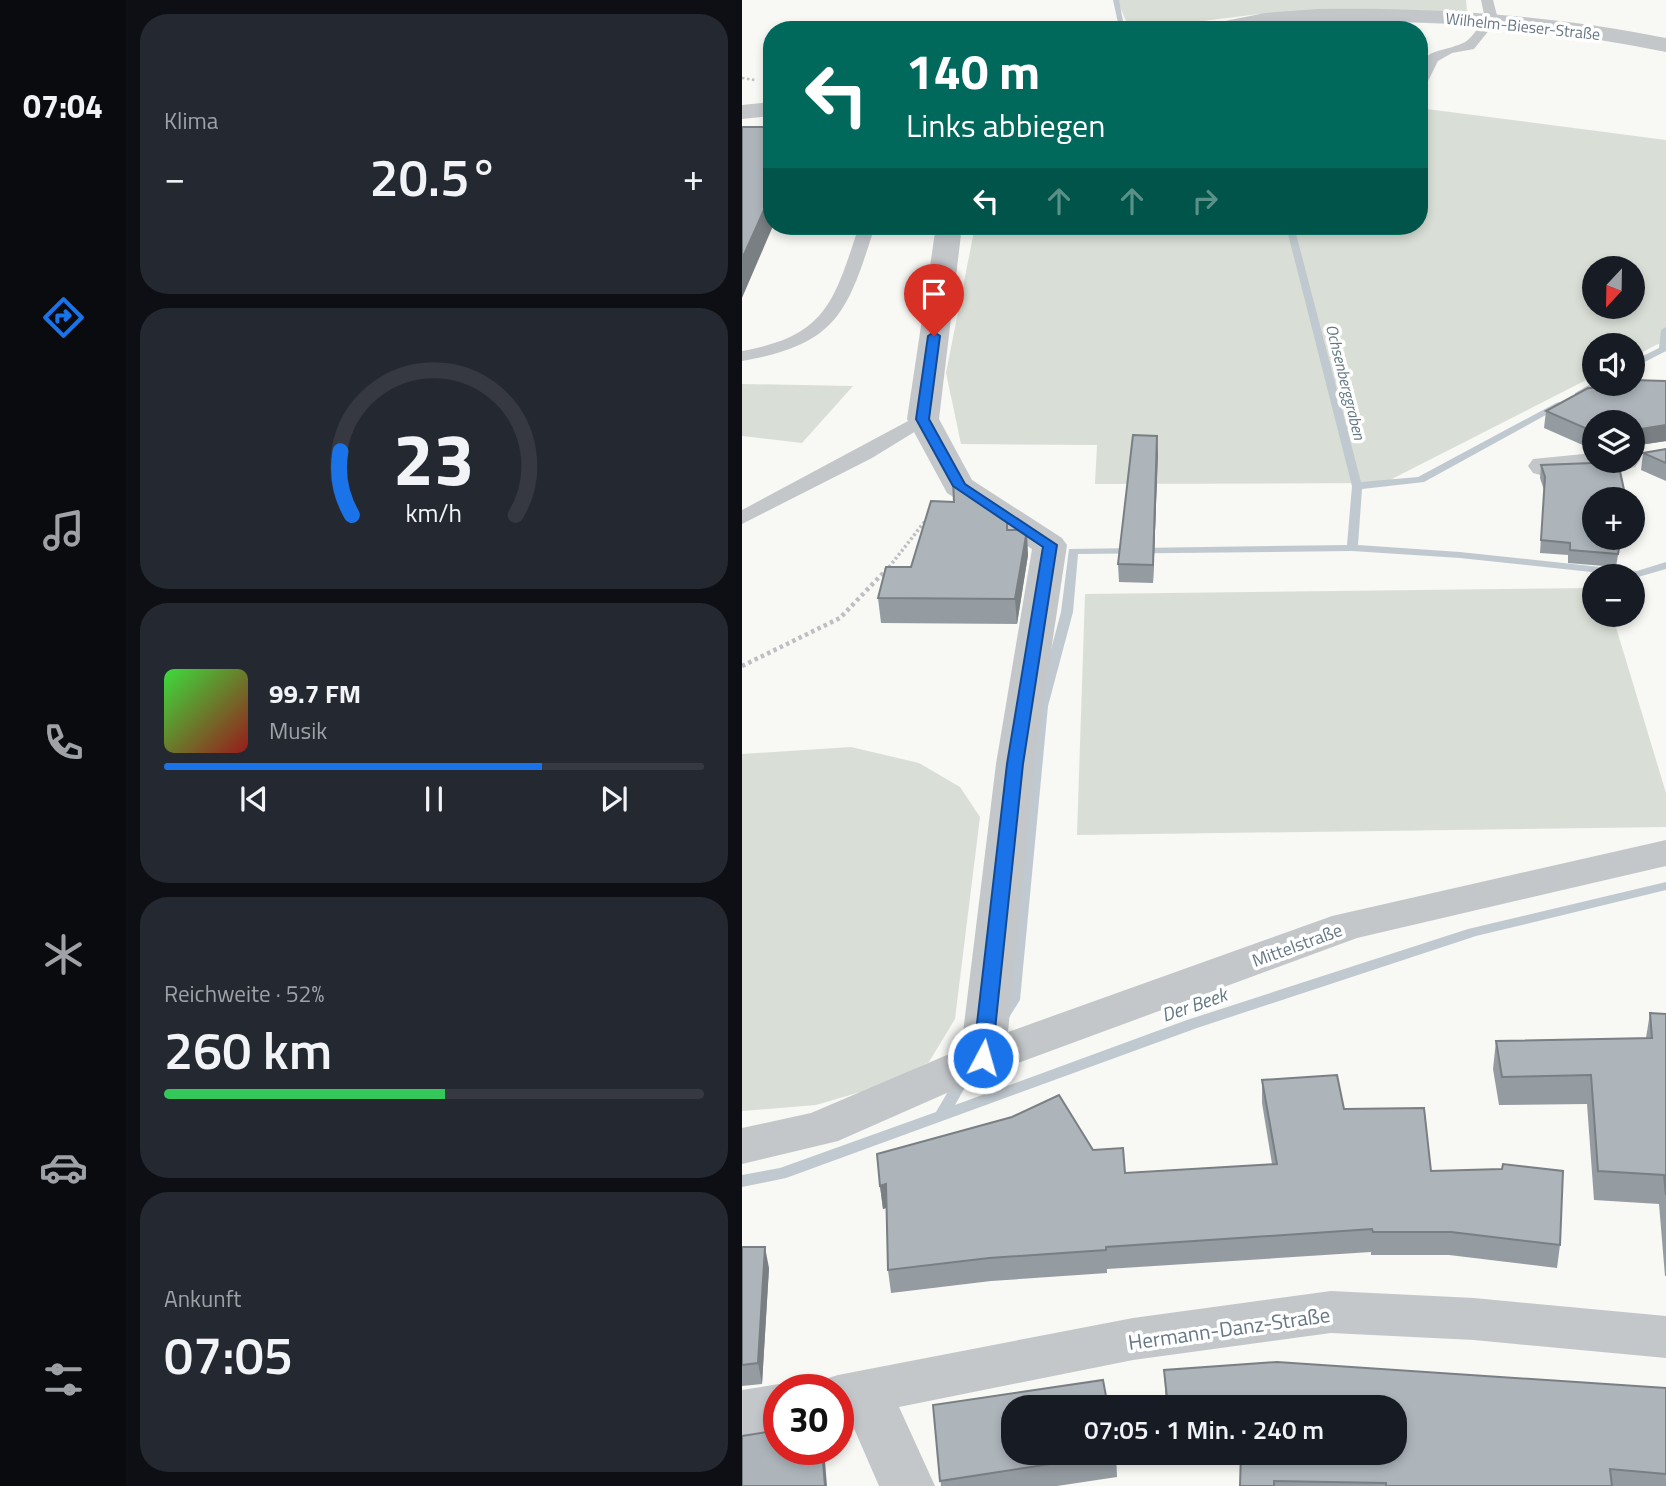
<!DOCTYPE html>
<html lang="de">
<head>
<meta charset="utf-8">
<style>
  :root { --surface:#171b24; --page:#242831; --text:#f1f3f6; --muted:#9ea1a6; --line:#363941; --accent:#1a73e8 }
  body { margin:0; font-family:"Titillium Web",sans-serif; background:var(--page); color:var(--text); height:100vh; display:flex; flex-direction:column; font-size:26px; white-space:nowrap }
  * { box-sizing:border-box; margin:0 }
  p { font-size:23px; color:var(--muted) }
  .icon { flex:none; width:38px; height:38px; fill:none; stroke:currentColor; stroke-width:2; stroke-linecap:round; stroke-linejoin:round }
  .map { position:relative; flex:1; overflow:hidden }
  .sheet { display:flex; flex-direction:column; gap:14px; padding:14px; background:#0d0f14; width:616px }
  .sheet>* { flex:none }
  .guide { position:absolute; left:21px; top:21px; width:665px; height:214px; border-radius:28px; box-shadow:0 4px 10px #0003; background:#00695c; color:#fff; overflow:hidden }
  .needle { width:46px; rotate:202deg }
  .fabs { position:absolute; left:840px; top:256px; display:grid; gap:14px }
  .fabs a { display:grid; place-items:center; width:63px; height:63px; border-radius:50%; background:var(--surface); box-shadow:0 4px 10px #0003; font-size:35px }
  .speed { position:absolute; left:21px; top:1374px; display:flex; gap:14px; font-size:35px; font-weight:700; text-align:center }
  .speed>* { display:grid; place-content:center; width:91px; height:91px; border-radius:50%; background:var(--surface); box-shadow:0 4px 10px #0003; line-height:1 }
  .speed .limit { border:10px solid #d22; background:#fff; color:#111 }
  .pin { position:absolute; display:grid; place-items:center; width:60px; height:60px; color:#fff; margin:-72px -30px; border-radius:50% 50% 50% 0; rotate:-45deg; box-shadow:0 0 7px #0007 }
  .pin .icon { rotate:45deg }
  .me { position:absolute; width:77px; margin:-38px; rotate:6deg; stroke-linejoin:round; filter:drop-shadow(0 0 5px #0008) }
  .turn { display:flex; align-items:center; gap:24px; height:147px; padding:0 28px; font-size:32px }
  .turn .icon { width:91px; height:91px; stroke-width:2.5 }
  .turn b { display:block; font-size:49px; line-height:60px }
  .lanes { display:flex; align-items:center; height:66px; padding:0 28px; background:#0003; justify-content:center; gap:35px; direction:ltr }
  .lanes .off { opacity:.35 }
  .big { font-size:52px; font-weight:600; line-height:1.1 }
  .sheet .tile { flex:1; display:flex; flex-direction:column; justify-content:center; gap:10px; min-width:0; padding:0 24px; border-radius:28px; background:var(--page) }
  .sheet .dial { align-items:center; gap:0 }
  .dial svg { height:182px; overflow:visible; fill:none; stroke:var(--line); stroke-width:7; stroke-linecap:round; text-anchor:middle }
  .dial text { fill:var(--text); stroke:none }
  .song { display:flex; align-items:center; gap:21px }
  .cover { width:84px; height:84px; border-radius:10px; background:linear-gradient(135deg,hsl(120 70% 55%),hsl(0 70% 35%)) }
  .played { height:7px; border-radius:4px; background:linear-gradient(90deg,var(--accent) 70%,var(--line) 70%) }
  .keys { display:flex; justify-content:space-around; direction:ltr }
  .heat { display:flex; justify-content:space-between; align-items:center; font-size:38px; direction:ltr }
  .charge { height:10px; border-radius:5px; background:linear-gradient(90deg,#34c759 52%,var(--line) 0) }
  .trip { position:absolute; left:259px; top:1395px; width:406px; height:70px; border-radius:28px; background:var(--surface); box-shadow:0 4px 10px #0003; font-weight:600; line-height:70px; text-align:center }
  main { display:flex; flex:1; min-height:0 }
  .dock { display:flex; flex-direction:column; width:126px; justify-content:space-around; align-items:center; background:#090b0e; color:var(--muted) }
  .dock .icon { width:49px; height:49px }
  .dock .selected { color:var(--accent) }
  .dock b { font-size:32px; color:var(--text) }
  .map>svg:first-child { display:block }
</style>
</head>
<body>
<main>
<nav class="dock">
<b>07:04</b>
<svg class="icon selected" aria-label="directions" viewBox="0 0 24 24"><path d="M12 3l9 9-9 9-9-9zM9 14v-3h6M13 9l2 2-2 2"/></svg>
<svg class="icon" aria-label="music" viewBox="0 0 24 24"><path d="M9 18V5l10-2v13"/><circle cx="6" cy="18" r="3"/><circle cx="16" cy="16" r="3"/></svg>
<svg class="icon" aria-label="phone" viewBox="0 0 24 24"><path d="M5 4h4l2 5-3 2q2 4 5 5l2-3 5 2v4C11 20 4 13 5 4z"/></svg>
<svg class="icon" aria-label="climate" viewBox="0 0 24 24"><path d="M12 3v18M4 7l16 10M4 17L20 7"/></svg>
<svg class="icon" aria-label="car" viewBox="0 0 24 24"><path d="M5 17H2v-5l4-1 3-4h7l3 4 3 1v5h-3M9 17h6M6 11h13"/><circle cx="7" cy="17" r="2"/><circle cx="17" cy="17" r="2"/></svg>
<svg class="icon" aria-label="filters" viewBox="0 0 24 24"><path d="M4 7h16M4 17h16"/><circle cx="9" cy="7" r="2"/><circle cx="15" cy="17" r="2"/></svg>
</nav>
<section class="sheet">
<div class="tile"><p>Klima</p>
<div class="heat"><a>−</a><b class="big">20.5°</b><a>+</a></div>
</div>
<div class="tile dial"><svg viewBox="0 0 100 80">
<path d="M14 69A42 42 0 1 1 86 69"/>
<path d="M14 69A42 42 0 0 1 9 41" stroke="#1a73e8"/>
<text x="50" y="56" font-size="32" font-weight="700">23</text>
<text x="50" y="72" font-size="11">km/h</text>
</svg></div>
<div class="tile">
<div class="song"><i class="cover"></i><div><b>99.7 FM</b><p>Musik</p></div></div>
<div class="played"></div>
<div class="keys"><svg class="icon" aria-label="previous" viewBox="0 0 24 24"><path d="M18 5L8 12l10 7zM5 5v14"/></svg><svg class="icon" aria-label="pause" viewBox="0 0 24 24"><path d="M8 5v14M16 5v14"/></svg><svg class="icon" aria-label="next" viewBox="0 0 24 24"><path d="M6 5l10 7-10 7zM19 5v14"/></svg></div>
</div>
<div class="tile"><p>Reichweite · 52%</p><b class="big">260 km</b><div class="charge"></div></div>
<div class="tile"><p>Ankunft</p><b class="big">07:05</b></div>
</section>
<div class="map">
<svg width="924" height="1486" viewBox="0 0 924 1486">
  <rect width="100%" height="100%" fill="#f8f8f5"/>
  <path fill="#d9dfd6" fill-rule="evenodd" d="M375,0H724L725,12L517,14L388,30Z
    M583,20L672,25L669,30H528Z
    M677,108L924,140V344H916L891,357V345H852V376L642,483L353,484L355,445L219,444L204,373L233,226H677ZM852,268H891V306H852Z
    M0,384L111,386L60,443L0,436Z
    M852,588V614H870L924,793V827L335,835L343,594Z
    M109,747L177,763L218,787L238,817L213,1019L187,1062L139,1086L74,1105L0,1111V754Z"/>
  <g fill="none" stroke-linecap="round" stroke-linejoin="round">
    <path fill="#c0c9cf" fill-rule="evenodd" d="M371,0H377L381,21L392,30H384L376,23Z
      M544,226H552L619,482L676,477L814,403L817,402L822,405L682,482L620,489L616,545L718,552L895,571L924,562V569L896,577L718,558L610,551L336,554L331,612L306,706L278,1000L266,1019H256L254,1015L264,1000L294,706L319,612L327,549L605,545L610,486Z
      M924,327V351L891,368V361L917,348L919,330Z
      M852,382L862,383L839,397H833V393Z
      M924,882V890L734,936L455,1028L44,1178L0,1187V1175L38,1168L194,1112L218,1071L223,1070L228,1071L230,1075L213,1105L445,1020L726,929Z"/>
    <path stroke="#bdbfc2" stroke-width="2.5" stroke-dasharray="2.5 2.5" stroke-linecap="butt" d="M0,78L13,80"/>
    <path stroke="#bdbfc2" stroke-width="3.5" stroke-dasharray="2.5 2.5" stroke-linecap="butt" d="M144,571L187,516"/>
    <path stroke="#bdbfc2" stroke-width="4.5" stroke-dasharray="3.5 3.5" stroke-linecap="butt" d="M0,666L98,618L145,569"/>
    <path fill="#c3c7ca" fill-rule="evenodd" d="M739,0H751L756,19L732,49L710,53L696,61L684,85L677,89C677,45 691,56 721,43C729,40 737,26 743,19Z
      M117,226H133C105,313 96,344 0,361V351C85,336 92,301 117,226Z
      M181,413L190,419L187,423L130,458L0,524V510Z"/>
    <path fill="#c3c7ca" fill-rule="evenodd" d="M575,9C691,7 810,15 924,38V52C818,30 708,20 599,22C552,22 507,30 460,30L463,25L523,13Z
      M30,102V116L0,119V105Z
      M194,226H220L197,419L230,480L320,538L325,545L292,764L266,1032L590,916L924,840V866L615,938L257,1070L96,1141L0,1164V1128L69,1113L219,1049L254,764L290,549L205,493L165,419Z
      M852,453V460H891V453L898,460L893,467L882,470L802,476L791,473L786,466L791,459Z
      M589,1291L732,1298L924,1316V1358L732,1340L589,1333L391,1360L157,1407L193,1486H137L107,1417L96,1419V1390H73L77,1381L96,1375L391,1318Z
      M37,1384L52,1390H37V1430L0,1436V1390Z"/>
  </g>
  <path fill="#959ca1" d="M924,381V441L891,446V422H852V450L802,428L804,411L865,388V383H891Z
    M416,453L411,583L377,582L376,564Z
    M901,453L924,463V481L899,470Z
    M799,465L879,537L874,567L826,563V555L798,553L802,490L798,478Z
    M265,512L266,530L286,555L275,624L139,623L136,598L169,567Z
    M908,1013L924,1014V1276H923L917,1204L852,1200L845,1104L757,1105L751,1069L754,1041L904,1038Z
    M520,1080L602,1109L689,1171L818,1245L815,1268L707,1255H629V1252L365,1269V1273L249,1281L149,1293L146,1270L144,1208L141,1209L138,1186L351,1150L383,1173L530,1164L520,1103Z
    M0,1247L27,1268L20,1384L0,1386Z
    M422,1370L924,1388V1486H498L653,1407H424Z
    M191,1405L374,1452L375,1477L315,1486H199Z"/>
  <path fill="#797f83" d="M30,192V226H31L0,298V259Z
    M924,425V441L891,446L893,430Z
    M415,436L416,453L411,583V565Z
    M285,530L286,555L275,624L273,599Z
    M144,1184L147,1207L141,1209L138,1186Z
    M23,1247L27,1268L20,1384L16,1363Z
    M80,1449H82L85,1486H83Z"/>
  <path fill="#adb5bb" stroke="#797f83" stroke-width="2" d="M0,127H30V192L0,259Z
    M891,380L924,381V425L893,430L891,440V422H852V432L804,411L846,388H867V383H891Z
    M391,435L415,436L411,565L376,564Z
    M924,449V463L901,453Z
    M876,462L884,499H852V537H879L876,554L828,550V543L799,540L803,477L799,465Z
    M211,479L265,512V530H285L273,599L136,598L144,567H169L189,501L212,502Z
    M908,1013L924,1014V1195L922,1175L856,1171L849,1075L760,1077L754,1041L910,1038Z
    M595,1075L602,1109L682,1108L689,1171L760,1169L761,1164L821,1171L818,1245L709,1232H631L630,1229L364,1247V1250L247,1258L146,1270L144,1184L138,1186L135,1154L270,1117L317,1095L351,1150L381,1148L383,1173L535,1164L520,1080Z
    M0,1247H23L16,1363L0,1365Z
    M535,1362L924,1388V1474L868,1469L870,1486H644V1483L532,1481V1486H498L499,1452H653V1407H426L422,1370Z
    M361,1380L366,1407H271V1452H374V1454L198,1481L191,1405Z
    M37,1430V1449H80L83,1486H0V1436Z"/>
  <path fill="#1a73e8" stroke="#114b97" stroke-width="2" d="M192,332L198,336L187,419L223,484L315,545L281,764L250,1058L241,1065L231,1058L265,764L301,547L211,486L174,419L186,336Z"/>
  <g text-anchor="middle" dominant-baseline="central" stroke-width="7" stroke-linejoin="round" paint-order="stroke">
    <g font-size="16" fill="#667786" stroke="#fff">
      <text transform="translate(781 26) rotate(6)">Wilhelm-Bieser-Straße</text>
    </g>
    <g font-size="16" font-style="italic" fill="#627883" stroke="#fff">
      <text transform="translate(604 382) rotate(76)">Ochsenberggraben</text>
    </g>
    <g font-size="18" fill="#667786" stroke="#fff">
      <text transform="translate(555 945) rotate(-20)">Mittelstraße</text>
    </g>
    <g font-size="19" font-style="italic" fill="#627883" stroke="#fff">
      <text transform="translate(452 1004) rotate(-19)">Der Beek</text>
    </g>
    <g font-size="21" fill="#667786" stroke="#fff">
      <text transform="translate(487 1328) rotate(-8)">Hermann-Danz-Straße</text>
    </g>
  </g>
</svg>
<div class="fabs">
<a><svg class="needle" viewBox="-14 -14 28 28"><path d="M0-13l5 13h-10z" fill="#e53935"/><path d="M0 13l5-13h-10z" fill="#9ea1a6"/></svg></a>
<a><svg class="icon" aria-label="sound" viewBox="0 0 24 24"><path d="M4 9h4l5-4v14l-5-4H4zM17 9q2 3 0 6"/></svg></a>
<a><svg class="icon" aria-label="layers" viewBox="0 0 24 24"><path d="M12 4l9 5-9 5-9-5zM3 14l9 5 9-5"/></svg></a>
<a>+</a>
<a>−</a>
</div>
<div class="speed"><div class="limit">30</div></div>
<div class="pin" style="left:192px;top:336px;background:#d93025"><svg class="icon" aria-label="arrive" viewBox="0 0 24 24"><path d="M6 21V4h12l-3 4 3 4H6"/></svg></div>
<svg class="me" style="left:241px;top:1058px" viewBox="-20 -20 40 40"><circle r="17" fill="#1a73e8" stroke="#fff" stroke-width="3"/><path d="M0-11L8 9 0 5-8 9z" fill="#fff"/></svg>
<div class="trip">07:05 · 1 Min. · 240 m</div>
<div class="guide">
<div class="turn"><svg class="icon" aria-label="left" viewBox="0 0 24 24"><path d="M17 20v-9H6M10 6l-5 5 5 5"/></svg><div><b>140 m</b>Links abbiegen</div></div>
<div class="lanes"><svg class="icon" aria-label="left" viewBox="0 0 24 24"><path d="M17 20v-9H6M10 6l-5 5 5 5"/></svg><svg class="icon off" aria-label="ahead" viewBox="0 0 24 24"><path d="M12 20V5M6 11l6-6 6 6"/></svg><svg class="icon off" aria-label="ahead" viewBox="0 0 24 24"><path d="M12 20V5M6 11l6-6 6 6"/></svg><svg class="icon off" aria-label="right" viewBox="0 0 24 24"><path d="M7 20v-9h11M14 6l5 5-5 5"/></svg></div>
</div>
</div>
</main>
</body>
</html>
